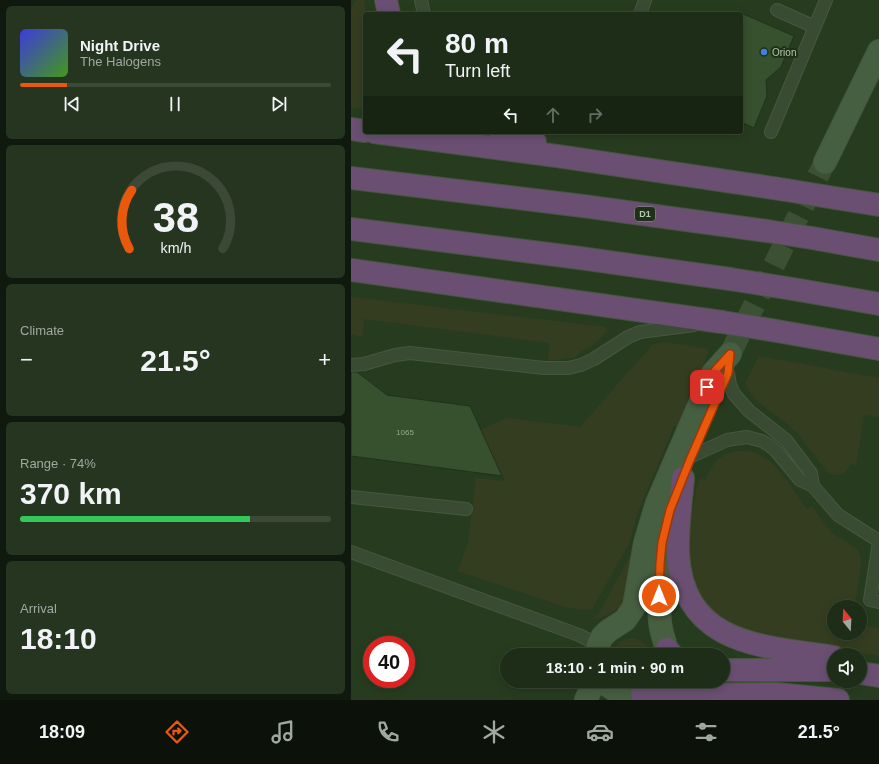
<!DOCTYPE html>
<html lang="en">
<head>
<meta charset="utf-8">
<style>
  :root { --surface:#1d2d17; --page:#253520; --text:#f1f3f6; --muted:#a0a8a1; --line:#3b4936; --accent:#ea580c }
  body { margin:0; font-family:Helvetica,sans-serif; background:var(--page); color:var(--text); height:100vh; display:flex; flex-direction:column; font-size:15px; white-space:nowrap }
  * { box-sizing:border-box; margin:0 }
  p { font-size:13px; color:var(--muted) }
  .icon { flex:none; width:22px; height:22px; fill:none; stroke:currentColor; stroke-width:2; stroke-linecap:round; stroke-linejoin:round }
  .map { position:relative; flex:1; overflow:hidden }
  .panel { display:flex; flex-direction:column; gap:6px; padding:6px; background:#10190d; width:351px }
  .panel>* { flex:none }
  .guide { position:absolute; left:12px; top:12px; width:380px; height:122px; border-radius:4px; box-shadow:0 2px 10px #0003,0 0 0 1px var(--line); background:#1d2d17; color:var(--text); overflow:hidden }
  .needle { width:26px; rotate:342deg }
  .controls { position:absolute; left:476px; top:600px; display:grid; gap:8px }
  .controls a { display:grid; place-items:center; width:40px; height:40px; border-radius:50%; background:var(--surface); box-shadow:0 2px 10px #0003,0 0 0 1px var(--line); font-size:20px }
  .speed { position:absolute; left:12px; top:636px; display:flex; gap:8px; font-size:20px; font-weight:700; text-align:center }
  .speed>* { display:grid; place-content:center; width:52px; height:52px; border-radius:50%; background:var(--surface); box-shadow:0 2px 10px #0003,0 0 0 1px var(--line); line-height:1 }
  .speed .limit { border:6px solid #d22; background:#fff; color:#111 }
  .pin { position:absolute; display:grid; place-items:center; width:34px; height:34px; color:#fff; margin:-17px; border-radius:8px; box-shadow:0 2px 6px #0006 }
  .me { position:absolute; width:44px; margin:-22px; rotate:0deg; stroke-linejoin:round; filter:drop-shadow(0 0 3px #0008) }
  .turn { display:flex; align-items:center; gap:14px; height:84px; padding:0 16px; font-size:18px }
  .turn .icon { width:52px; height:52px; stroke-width:2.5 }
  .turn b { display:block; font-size:28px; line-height:34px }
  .lanes { display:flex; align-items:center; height:38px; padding:0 16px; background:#0003; justify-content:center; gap:20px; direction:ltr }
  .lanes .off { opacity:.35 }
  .big { font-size:30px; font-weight:600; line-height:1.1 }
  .panel .widget { flex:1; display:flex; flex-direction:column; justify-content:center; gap:6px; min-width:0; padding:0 14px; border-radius:6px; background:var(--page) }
  .panel .dial { align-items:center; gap:0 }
  .dial svg { height:104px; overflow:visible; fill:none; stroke:var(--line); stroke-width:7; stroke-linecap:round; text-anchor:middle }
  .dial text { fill:var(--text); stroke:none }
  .song { display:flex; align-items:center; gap:12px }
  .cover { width:48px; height:48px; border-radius:6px; background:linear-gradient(135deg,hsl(240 70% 55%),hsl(100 70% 35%)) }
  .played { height:4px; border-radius:2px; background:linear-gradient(90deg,var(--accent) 15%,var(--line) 15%) }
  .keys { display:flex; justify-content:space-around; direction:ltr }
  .heat { display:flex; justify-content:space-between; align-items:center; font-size:22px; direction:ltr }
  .charge { height:6px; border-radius:3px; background:linear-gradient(90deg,#34c759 74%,var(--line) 0) }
  .trip { position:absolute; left:149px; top:648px; width:230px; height:40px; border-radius:20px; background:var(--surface); box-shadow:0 2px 10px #0003,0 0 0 1px var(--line); font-weight:600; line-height:40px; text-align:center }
  .tab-bar { display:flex; height:64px; justify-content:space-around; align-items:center; background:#0c1209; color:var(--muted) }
  .tab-bar .icon { width:28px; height:28px }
  .tab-bar .current { color:var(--accent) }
  .tab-bar b { font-size:18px; color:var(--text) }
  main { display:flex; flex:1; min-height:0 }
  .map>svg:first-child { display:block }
</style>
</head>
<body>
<main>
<section class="panel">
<div class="widget">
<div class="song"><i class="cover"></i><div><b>Night Drive</b><p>The Halogens</p></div></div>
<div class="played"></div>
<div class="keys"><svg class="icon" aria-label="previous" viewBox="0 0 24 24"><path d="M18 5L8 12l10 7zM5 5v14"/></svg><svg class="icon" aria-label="pause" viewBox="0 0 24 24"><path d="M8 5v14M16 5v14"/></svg><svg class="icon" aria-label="next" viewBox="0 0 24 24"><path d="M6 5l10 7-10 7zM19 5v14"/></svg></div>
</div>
<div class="widget dial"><svg viewBox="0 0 100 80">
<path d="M14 69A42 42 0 1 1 86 69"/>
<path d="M14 69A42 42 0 0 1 16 24" stroke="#ea580c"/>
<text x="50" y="56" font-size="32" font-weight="700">38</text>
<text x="50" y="72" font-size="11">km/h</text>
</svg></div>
<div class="widget"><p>Climate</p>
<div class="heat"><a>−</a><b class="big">21.5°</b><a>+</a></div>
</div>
<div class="widget"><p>Range · 74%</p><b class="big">370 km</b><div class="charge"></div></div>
<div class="widget"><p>Arrival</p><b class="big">18:10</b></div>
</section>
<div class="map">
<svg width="528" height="700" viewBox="0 0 528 700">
  <rect width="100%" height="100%" fill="#273c1f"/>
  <path fill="#353d21" d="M5,0H13L15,14H14V109L0,107V8Z
    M0,297L255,327L256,332L240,347L231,351L224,357L197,361L199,343L13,319L11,337L0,334Z
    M314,342L358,349L330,428L323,426L287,512L278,544L241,609L230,610L211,606L107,571L117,542L125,478L154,481L130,430L156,418L229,427L302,344Z
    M408,356L528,378V417L513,415L505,465L499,464C496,474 487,478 478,473C467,461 458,447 447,434C431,416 404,407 394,383Z
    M389,451C395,451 401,451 407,454C427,463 443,492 456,509L461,506C468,515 475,528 484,535C492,541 506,545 509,554C512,564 505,596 503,607H483V633H509V625L528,628V656L401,632C388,627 373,622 363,612C344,595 336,566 337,541C338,525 342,508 345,492V489L349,478L354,480C363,462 367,454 389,451Z
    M290,536L274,600C265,612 255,617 241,619L248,613Z
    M281,638C291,640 298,645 300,655H261C264,644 270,640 281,638Z"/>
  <path fill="#37502e" stroke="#21321b" d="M390,13L443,36L430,67L415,80L416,96L403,128L390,122Z
    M0,372H6L36,395L119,406L151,476L0,456Z"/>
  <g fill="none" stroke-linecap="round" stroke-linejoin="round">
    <path stroke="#3c5134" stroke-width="22" stroke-dasharray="22 11" stroke-linecap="butt" d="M379,354L474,162"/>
    <defs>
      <path id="lane" d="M70,0L73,14
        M426,10L464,27
        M289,14L294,0
        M420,132L475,0
        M0,365L13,364L44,355L59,353L193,368H217L230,365L243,359L277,337L289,332L343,325
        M377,373L379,385L383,394L398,411L435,440L460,473L462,486
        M341,456L376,440L396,437L411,441L418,445L425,451L449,480L462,486L487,515L528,541
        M0,497L115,509
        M528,542L519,600L528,602
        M0,552L228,635L247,645"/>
      <path id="secondary" d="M474,162L528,51
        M245,655L247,645L251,637L257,631L274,620L283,607L294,543L306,503L362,373L379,354
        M317,655C315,644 310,633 309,622C306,581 309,538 322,499
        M252,681C268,698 295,700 309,681
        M235,700L243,681"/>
      <path id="highway" d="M35,0L38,14
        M0,129L14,131
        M23,132L206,156L435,190
        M150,132L184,142
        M0,178L232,206L416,231
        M484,198L528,205
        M0,229L229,258L379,279
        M461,238L528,250
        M0,270L371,322
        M442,289L528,304
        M420,330L528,349
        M332,478C330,502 326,529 327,553C332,646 412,646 483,657
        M316,649L321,655
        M372,670H483
        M509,673L528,676
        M291,694L313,695L425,694L487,700"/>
    </defs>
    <use href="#lane" stroke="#455840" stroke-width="14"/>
    <use href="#secondary" stroke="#455840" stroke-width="24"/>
    <use href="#highway" stroke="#44563e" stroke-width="24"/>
    <use href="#lane" stroke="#394c33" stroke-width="12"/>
    <use href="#secondary" stroke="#475f41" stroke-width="22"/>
    <use href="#highway" stroke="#6a4f72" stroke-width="22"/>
    <defs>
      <path id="highway-bridge" d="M435,190L484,198
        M416,231L461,238
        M379,279L442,289
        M371,322L420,330"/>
    </defs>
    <use href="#highway-bridge" stroke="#44563e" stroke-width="24" stroke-linecap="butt"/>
    <use href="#highway-bridge" stroke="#6a4f72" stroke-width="22"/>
  </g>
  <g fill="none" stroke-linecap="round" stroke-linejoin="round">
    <defs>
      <path id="route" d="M308,596L309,564L311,543L319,510L339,460L377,373L379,354L362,373L356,387"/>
    </defs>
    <use href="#route" stroke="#983908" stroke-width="10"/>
    <use href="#route" stroke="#ea580c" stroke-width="7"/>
  </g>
  <circle fill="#3f7fe0" stroke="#1f3019" stroke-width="1.5" cx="413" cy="52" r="4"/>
  <g text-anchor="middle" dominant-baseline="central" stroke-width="4" stroke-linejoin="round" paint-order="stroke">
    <g font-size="8" fill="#94a98d">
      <text x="54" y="432">1065</text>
    </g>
    <rect fill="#1f3019" stroke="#879a81" stroke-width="1" x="284" y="207" width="20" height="14" rx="3"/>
    <g font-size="9" font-weight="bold" fill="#b4c8ae">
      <text x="294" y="214">D1</text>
    </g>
    <g font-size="10" fill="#b4c8ae" stroke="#1f3019" text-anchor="start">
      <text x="421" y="52">Orion</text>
    </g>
  </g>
</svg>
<div class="controls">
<a><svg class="needle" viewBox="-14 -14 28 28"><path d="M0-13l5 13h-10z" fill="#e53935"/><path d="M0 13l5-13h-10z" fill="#a0a8a1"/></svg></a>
<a><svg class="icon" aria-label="sound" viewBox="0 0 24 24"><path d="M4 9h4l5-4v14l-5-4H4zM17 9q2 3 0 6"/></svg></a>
</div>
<div class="speed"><div class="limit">40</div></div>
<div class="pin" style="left:356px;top:387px;background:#d93025"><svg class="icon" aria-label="arrive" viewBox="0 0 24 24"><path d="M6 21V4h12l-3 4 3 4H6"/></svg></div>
<svg class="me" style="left:308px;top:596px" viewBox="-20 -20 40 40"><circle r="17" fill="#ea580c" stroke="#fff" stroke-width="3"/><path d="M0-11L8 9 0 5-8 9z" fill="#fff"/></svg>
<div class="trip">18:10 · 1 min · 90 m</div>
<div class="guide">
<div class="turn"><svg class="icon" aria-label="left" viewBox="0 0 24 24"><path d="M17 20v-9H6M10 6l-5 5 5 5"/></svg><div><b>80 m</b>Turn left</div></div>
<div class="lanes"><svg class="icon" aria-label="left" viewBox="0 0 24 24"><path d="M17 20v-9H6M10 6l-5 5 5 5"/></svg><svg class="icon off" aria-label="ahead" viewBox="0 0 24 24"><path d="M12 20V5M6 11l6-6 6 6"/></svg><svg class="icon off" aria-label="right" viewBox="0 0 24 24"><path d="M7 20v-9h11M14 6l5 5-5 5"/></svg></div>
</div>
</div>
</main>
<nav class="tab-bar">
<b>18:09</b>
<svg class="icon current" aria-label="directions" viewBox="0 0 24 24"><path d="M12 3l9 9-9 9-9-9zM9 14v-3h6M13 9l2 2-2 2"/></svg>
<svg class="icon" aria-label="music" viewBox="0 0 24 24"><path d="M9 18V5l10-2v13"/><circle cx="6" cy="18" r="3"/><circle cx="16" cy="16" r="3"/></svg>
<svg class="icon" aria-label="phone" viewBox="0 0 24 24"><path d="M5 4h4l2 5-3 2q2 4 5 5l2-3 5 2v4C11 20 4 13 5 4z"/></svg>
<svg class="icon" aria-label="climate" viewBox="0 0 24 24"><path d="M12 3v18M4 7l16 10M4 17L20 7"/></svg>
<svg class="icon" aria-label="car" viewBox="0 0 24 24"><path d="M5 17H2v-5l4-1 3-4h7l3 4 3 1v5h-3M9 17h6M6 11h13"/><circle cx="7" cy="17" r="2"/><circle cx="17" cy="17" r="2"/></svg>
<svg class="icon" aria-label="filters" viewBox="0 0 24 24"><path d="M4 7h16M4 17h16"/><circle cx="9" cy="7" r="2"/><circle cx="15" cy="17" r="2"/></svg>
<b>21.5°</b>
</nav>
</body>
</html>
